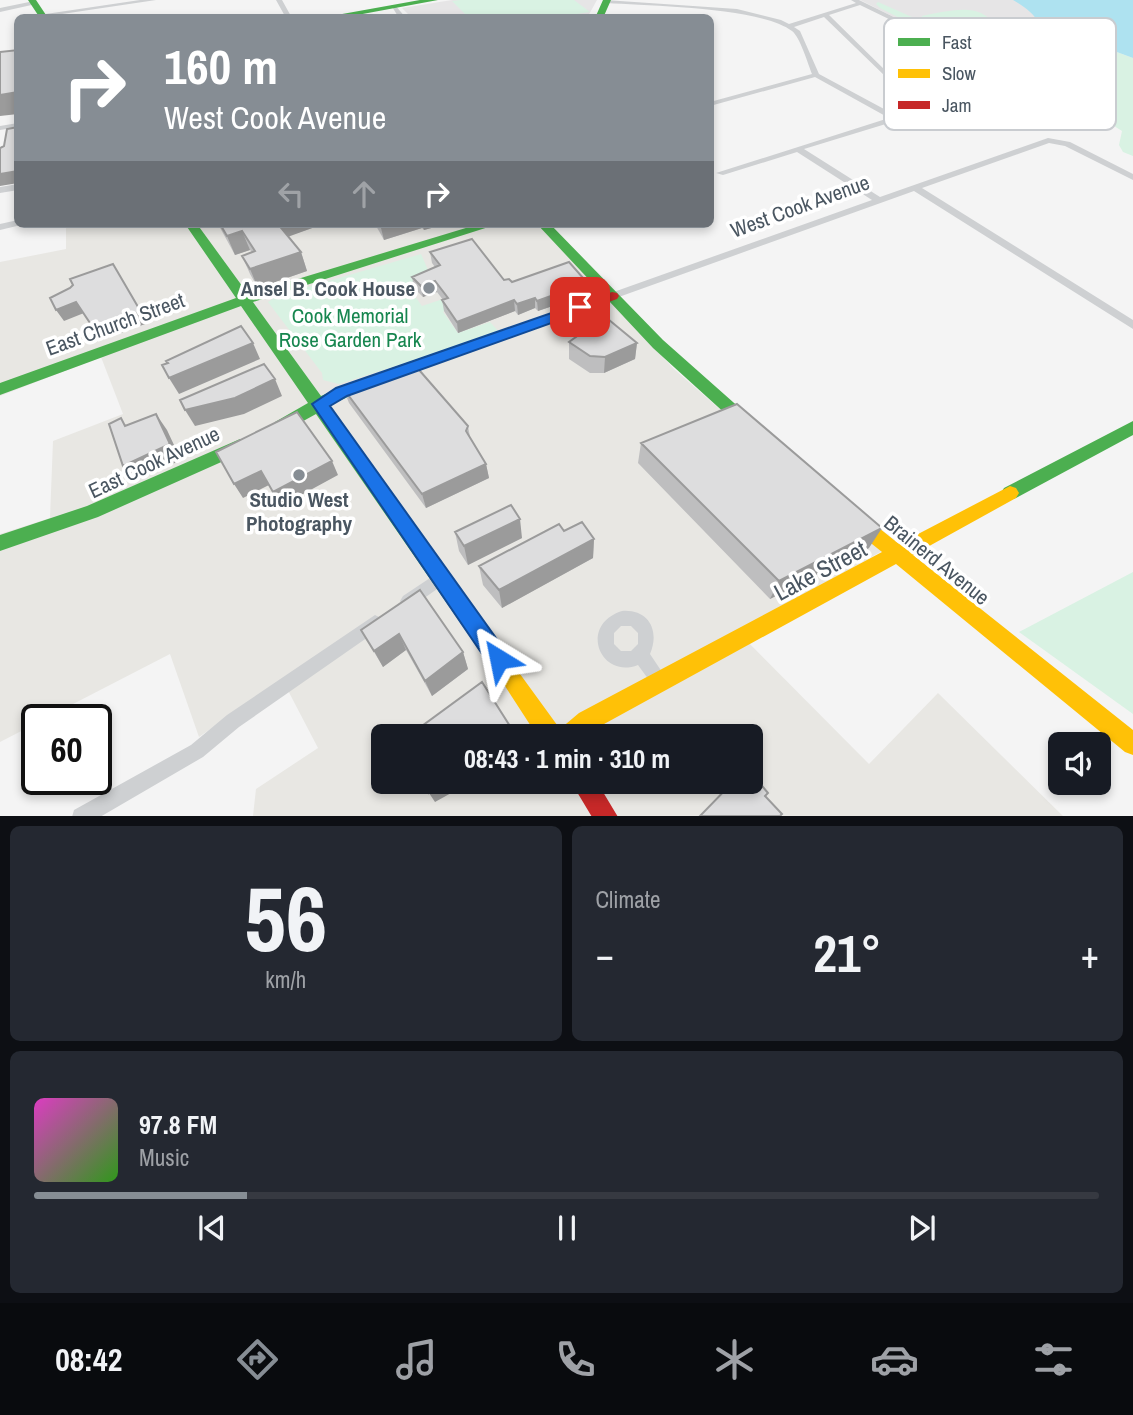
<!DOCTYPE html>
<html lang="en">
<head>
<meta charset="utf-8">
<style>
  :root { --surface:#171b24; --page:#242831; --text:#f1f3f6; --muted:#9ea1a6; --line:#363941; --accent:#868d94 }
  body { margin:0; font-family:"Archivo Narrow",sans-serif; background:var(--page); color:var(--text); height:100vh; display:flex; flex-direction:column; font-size:26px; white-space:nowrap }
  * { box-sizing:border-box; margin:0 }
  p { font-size:23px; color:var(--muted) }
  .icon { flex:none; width:38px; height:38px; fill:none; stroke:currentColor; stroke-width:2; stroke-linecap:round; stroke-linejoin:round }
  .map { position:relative; height:816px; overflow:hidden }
  .drawer { display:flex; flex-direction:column; gap:10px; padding:10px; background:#0d0f14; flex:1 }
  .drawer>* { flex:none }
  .top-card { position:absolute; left:14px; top:14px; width:700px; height:214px; border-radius:10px; box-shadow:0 4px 10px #0003; background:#868d94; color:#fff; overflow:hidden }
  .fabs { position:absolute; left:1048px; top:732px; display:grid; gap:14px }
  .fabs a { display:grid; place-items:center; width:63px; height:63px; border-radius:10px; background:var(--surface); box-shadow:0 4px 10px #0003; font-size:35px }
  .speed { position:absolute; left:21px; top:704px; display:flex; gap:14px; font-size:35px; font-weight:700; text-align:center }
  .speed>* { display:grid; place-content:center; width:91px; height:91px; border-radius:50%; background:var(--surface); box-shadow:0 4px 10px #0003; line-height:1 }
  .speed .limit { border:4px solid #111; border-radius:10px; background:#fff; color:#111 }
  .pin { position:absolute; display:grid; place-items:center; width:60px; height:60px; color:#fff; margin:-30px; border-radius:14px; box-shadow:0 4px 10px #0006 }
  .me { position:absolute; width:77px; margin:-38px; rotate:325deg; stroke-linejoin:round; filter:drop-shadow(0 0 5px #0008) }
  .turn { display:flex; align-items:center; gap:24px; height:147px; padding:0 35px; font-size:32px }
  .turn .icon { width:91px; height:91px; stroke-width:2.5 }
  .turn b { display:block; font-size:49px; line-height:60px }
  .lanes { display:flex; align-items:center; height:66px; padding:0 35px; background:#0003; justify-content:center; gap:35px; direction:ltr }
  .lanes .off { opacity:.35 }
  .big { font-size:52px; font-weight:700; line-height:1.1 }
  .drawer .widget { flex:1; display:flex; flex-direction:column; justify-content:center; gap:10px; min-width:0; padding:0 24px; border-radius:10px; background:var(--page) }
  .drawer .dial { align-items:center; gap:0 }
  .dial b { font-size:91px; line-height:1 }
  .song { display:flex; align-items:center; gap:21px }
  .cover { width:84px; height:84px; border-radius:10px; background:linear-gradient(135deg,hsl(310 70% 55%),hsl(110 70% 35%)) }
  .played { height:7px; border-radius:4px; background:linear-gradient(90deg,var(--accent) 20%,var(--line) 20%) }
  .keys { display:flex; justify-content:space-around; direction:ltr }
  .heat { display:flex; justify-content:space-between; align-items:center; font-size:38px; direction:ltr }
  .drawer .tiles { flex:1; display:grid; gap:10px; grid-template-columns:1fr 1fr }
  .widget:last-child { grid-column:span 2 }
  .trip { position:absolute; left:371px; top:724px; width:392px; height:70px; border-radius:10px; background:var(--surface); box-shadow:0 4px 10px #0003; font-weight:700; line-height:70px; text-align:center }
  .tab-bar { display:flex; height:112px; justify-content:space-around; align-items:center; background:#090b0e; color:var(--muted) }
  .tab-bar .icon { width:49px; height:49px }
  .tab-bar .current { color:var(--accent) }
  .tab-bar b { font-size:32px; color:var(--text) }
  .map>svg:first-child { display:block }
</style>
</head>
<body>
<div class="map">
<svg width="1133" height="817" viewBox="0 0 1133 817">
  <rect width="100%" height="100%" fill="#f4f4f4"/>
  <path fill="#e8e7e3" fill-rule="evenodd" d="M66,224H538L674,369L882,551L738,632L869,764L938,693L1063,816H253L256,789L318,748L282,679L199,737L170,654L44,719H37V723L0,742V534L50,518L53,441L123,414L101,357L0,396V262L66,249ZM383,737H751V782H383Z"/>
  <path fill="#e6e5e6" d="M452,0H597L587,18L411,17L402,8Z
    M860,0H1088L1035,19L1044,43L1032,61L1018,74L1009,75Z"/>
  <path fill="#d9f2e3" d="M460,0H574L590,12L558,17H468L452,1Z
    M878,2L921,21L922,16C945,12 983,0 994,27L985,37L968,42L1026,60L1016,68L1003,71L880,8L876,4Z
    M1087,41L1133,58V156L1123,152L1119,145L1122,131L1103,119L1042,93L1039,83L1044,71L1032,63L1050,56L1060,58L1073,42Z
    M421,254L428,270L411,291L422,306L443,299L449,308L443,312L458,333L490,322L500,333L339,384L323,380L322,373L268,302L277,296Z
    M1133,572V714L1019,632Z"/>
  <path fill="#aee2f0" d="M1013,0H1133V58L1087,41L1073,42L1060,58L1048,56C1047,29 1037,13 1013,0Z"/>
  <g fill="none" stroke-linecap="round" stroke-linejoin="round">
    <path fill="#ced0d2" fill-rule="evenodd" d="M140,0H156L42,17L39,15Z
      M276,0H282L292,18H286Z
      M605,0L737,9L781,20L789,24L856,3L851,0H859L1004,71L1011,77L1010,86L804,149L880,197L1048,138L1070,142L1133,174V180L1065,146L1049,143L922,188L1133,320V329L914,191L616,298H608L607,296L608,294L872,200L797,152L723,175L716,173L889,118L815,77L710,106V102L812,74C808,64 800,37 792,31C760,7 649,6 607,3ZM860,5L1000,73L1003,77V83L942,102L890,75L829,15ZM824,17L886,77L935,104L897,116L819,74L800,31L794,27Z
      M34,1L36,4L0,12V8Z
      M391,5H395L406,18H399Z
      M18,123V127L0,130V126Z
      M18,184V190L0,193V187Z
      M18,220V224L21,225L0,230V224Z
      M442,570L447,572L449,577L447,582L413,606L408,608L403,606L400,601L403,596Z
      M622,611C649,609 660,631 650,654L668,681L666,687L660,689L654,687L638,665C600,680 578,625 622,611ZM621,626H631L638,633V644L631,651H621L614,644V633Z
      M375,615L381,618L383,623L381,628L239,727L203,757L100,817H72L74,810L191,745L227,715Z"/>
    <path fill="#4caf50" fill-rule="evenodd" d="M28,0H36L48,18H40Z
      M420,0H438L341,18H320Z
      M603,0H611L603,18H595Z
      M185,224H197L248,294L479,224H498L253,302L321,396L360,379H370L373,383L370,387L328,406L507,656L510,663L507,670L500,673L493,670L316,414L287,430H275L273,426L275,422L308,403L241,306L0,395V383L236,298Z
      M537,224H550L663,340L751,418L753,422L751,426H739L653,348Z
      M1133,421V435L1016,498L1010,500L1004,498L1001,493L1004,488Z
      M240,439L246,441L248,446L246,451L98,517L0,551V535L87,506Z"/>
    <path fill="#ffc107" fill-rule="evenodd" d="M1010,486L1016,488L1019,493L1016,498L913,555L1133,730V755L1125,752L896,564L595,729L585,737H538L490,663L493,656L500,653L507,656L560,729L579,713L882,552L852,528L849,522L852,516L858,514L864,516L899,544Z"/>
    <path fill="#c62828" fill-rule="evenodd" d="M612,292L617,293L619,296L617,299L399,377L394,378L386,373L389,369Z
      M571,782H597L618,817H592Z"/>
  </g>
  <path fill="#bebebf" d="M218,224H314L315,227L288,236L301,252L307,271L258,288L250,274L242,256L252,252L250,250L235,255Z
    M375,224H435V227L424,230L422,228L384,240Z
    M430,252L504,280L584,290L579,292V297L538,311L535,308L518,315L515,311L458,333L444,311L442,300H443L437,292L423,297L414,288L412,277L435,267L432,263Z
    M576,329L637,343L635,359L604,373H590L569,359V342L575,337Z
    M343,388L468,426L470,437L486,464L489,478L426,508L349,403Z
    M641,443L869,548L770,599L638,463Z
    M564,531L594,539L593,558L502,608L483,585L479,566Z
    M455,532L522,538L468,565L459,551Z
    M361,630L463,652L468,669L432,696L406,650L383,667Z"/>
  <path fill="#9b9b9b" d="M18,92V114L0,116V95Z
    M18,171V183L0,186V174Z
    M276,224H314L315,227L282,239Z
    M380,224H421L422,228L384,240Z
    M422,224H435V227L424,230Z
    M242,231L250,250L235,255L227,236Z
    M301,252L307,271L258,288L250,269Z
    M113,264L148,323L101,340L94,329Z
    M584,279V290L579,292V297L538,311L537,301L575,282Z
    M435,281L437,292L423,297L421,286Z
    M535,298V308L518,315L517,304Z
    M514,300L515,311L458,333L457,322Z
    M76,302L84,313L64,321L56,310Z
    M253,343L260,359L179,394L169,378Z
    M637,343L635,359L604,373L605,357Z
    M275,379L282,396L244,414L195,426L185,410Z
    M156,414L167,430L181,460L136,481L123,466Z
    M332,461L338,475L281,506L273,492Z
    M486,464L489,478L426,508L422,494Z
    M261,471L269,485L243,498L234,484Z
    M520,519L522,538L468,565L464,546Z
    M882,528L869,548L770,599L779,581Z
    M594,539L593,558L502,608L499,590Z
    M399,634L406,650L383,667L374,651Z
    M463,652L468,669L432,696L425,681Z
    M448,782H471L435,802L429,793Z"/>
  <path fill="#ddddde" stroke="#9b9b9b" stroke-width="2" d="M18,50V92L0,95V52Z
    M18,127V171L0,174V148L4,146L7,129Z
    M220,224H278L301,252L250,269L242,256L255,251L242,231L227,236Z
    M472,239L504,280L509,279L512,282L569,262L584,279L575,282L579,286L537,301L535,298L517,304L514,300L457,322L442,300L448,298L435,281L421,286L412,277L440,265L430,252Z
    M113,264L141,312L94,329L76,302L56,310L50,298L70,288L73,285L70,279Z
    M597,310L637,343L605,357L590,356L569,342L580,334L576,329Z
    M241,326L253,343L169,378L162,365L168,363L166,361Z
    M413,363L468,426L466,431L486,464L422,494L343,388Z
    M264,364L275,379L235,398L185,410L180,400Z
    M737,404L882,528L779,581L641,443Z
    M297,412L332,461L273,492L261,471L234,484L216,452Z
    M156,414L170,444L123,466L109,424L121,418L125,426Z
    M511,505L520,519L464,546L455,532Z
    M582,522L594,539L499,590L479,566L559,524L564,531Z
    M420,590L463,652L425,681L399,634L374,651L361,630Z
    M482,682L515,734L512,737H425L422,726Z
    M757,780L768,793L765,796L782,814L780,816H700L733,782H751V781L753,783Z
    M425,782H448L429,793Z"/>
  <path fill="#1a73e8" stroke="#114b97" stroke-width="2" d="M580,303L587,307L585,311L347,396L330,406L506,652L509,659L506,667L499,670L491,667L312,404L336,388Z"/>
  <g fill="#868d94" stroke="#fff" stroke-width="2.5">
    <circle cx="429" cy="288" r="7"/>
    <circle cx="299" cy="475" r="7"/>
  </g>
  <g text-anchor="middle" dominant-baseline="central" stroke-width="7" stroke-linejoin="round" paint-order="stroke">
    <g font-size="21" fill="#4a5661" stroke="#fff">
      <text transform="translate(800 206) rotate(-20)">West Cook Avenue</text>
      <text transform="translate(115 324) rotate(-20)">East Church Street</text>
      <text transform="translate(154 462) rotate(-25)">East Cook Avenue</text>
      <text transform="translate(937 560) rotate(39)">Brainerd Avenue</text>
    </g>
    <g font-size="21" font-weight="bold" fill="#4a5661" stroke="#fff" text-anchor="end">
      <text x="415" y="288">Ansel B. Cook House</text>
      <text x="299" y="499" text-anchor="middle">Studio West<tspan x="299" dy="24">Photography</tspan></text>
    </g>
    <g font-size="21" fill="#17864f" stroke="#fff">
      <text x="350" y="315">Cook Memorial<tspan x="350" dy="24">Rose Garden Park</tspan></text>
    </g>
    <g font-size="24" fill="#4a5661" stroke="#fff">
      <text transform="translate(820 570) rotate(-28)">Lake Street</text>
    </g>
  </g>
  <rect x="884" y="18" width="232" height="112" rx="10" fill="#fff" stroke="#c9ccd0" stroke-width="2"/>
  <rect x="898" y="38" width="32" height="8" fill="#4caf50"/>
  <rect x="898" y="69" width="32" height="9" fill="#ffc107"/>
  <rect x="898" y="101" width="32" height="8" fill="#c62828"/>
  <g font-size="19" fill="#4a5661">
    <text x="942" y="49">Fast</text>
    <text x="942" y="80">Slow</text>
    <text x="942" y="112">Jam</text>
  </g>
</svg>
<div class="fabs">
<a><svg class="icon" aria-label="sound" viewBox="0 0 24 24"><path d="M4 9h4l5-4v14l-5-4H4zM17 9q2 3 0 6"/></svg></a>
</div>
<div class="speed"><div class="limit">60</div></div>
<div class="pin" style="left:580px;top:307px;background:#d93025"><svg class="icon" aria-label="arrive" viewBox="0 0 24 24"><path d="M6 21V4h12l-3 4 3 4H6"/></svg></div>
<svg class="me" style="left:499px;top:659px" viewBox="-20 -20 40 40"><path d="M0-17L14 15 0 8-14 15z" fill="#1a73e8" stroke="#fff" stroke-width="4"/></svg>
<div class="trip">08:43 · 1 min · 310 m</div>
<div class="top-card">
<div class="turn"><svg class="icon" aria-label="right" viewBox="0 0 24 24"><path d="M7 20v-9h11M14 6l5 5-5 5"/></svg><div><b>160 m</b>West Cook Avenue</div></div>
<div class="lanes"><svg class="icon off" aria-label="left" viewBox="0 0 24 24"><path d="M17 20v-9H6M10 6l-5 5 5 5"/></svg><svg class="icon off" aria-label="ahead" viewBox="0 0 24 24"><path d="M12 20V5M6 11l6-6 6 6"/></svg><svg class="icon" aria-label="right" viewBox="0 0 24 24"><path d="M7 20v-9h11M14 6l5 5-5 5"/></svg></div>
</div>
</div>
<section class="drawer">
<div class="tiles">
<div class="widget dial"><b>56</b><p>km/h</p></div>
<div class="widget"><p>Climate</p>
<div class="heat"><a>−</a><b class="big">21°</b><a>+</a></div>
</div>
<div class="widget">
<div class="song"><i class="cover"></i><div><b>97.8 FM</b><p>Music</p></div></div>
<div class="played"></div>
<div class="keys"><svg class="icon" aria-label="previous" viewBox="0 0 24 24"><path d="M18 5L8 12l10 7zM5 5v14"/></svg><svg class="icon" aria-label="pause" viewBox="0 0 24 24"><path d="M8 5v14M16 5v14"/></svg><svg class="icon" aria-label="next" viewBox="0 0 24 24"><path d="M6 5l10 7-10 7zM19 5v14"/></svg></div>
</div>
</div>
</section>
<nav class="tab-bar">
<b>08:42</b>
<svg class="icon current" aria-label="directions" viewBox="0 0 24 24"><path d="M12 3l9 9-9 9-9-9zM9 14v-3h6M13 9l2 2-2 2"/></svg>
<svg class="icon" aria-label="music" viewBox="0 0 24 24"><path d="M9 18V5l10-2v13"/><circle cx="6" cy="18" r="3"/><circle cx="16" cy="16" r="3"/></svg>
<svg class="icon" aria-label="phone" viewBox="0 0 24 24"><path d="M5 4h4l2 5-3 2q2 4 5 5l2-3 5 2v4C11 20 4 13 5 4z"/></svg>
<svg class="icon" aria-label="climate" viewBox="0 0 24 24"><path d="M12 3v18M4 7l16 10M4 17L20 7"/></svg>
<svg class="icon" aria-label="car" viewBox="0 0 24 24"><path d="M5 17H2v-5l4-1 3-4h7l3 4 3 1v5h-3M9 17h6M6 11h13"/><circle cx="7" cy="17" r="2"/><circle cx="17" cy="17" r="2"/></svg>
<svg class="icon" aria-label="filters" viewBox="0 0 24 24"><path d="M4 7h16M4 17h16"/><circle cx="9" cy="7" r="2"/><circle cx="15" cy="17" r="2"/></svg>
</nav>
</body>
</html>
